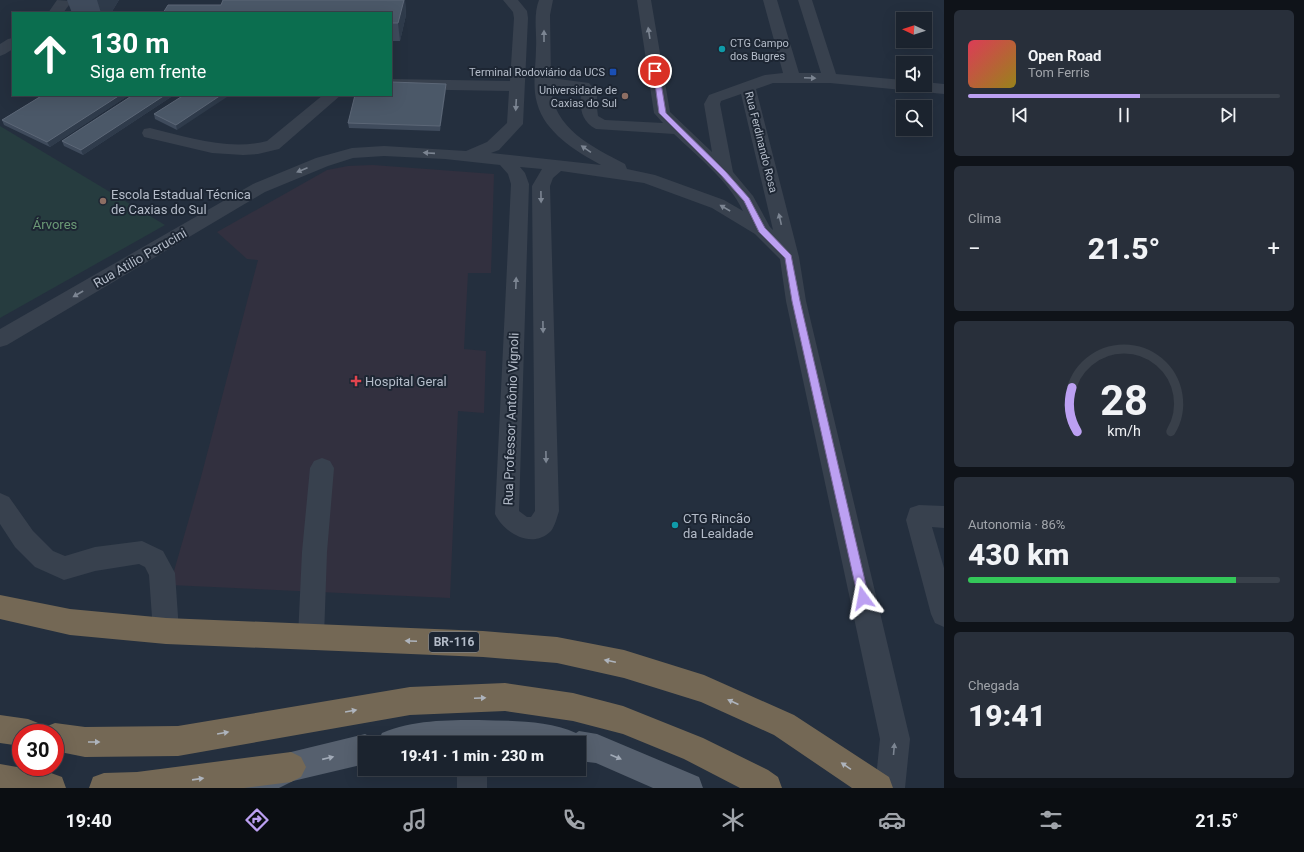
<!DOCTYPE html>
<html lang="pt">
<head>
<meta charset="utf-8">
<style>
  :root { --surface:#1b232e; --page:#282f3a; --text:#f1f3f6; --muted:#a0a4aa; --line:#39404a; --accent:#bca0f2 }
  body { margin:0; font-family:Roboto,sans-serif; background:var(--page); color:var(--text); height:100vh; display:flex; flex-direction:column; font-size:15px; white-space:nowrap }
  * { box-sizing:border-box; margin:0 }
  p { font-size:13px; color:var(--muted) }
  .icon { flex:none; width:22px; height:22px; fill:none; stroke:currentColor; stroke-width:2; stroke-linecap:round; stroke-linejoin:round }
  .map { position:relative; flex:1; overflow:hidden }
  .side { display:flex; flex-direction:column; gap:10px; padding:10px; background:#0f1319; width:360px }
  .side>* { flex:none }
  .hud { position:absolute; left:12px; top:12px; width:380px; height:84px; border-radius:0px; box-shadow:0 4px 16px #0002,0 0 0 1px var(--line); background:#0b6e4f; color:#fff; overflow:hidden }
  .needle { width:26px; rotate:274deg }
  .controls { position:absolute; left:896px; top:12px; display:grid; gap:8px }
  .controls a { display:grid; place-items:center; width:36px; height:36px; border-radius:0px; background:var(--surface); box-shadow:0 4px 16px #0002,0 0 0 1px var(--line); font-size:20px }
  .speed { position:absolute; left:12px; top:724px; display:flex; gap:8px; font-size:20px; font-weight:700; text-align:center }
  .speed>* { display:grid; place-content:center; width:52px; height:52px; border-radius:50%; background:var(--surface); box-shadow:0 4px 16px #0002,0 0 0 1px var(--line); line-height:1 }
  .speed .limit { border:6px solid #d22; background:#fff; color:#111 }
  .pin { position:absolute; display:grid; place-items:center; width:34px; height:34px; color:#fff; margin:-17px; border:2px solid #fff; border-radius:50%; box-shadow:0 1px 4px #0007 }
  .me { position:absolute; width:44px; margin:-22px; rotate:347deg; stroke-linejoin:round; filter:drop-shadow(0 0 3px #0008) }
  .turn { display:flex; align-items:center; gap:14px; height:84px; padding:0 12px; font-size:18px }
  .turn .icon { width:52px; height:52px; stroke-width:2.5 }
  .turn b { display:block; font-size:28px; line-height:34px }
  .big { font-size:30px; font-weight:800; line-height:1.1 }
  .side .card { flex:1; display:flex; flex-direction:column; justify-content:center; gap:6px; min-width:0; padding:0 14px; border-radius:6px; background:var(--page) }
  .side .dial { align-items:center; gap:0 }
  .dial svg { height:104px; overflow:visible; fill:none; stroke:var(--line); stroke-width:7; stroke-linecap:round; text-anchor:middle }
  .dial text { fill:var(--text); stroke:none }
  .song { display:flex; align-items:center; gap:12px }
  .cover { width:48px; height:48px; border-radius:6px; background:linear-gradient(135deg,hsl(350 70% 55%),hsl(50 70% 35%)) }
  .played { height:4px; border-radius:2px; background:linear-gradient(90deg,var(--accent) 55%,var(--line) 55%) }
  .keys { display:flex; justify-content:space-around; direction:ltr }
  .heat { display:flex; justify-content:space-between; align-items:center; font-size:22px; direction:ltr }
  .charge { height:6px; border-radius:3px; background:linear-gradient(90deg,#34c759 86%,var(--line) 0) }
  .trip { position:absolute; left:358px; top:736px; width:228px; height:40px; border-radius:0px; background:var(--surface); box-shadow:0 4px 16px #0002,0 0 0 1px var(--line); font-weight:800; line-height:40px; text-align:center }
  .dock { display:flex; height:64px; justify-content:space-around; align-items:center; background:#0b0e12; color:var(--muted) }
  .dock .icon { width:28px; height:28px }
  .dock .selected { color:var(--accent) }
  .dock b { font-size:18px; color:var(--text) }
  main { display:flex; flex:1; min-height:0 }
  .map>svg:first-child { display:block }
</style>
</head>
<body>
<main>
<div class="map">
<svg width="944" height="788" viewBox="0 0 944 788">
  <rect width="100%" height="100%" fill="#242f3e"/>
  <path fill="#32303f" d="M373,165L494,174L491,273H468L464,349L486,351L484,413L458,411L450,598L170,585L201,477L258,260L247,259L217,232L327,170L348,166Z"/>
  <path fill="#263c3f" d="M0,126L165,225L0,318Z"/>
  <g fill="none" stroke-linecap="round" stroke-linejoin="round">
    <path fill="#38414e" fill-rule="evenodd" d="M57,0L72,1L63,13H48Z
      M503,0H518L527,11L528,18L523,124L499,150L491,153L601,165C576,151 545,133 537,103C532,86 536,66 536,48C537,33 533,15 539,0H553L550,15L551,78L589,83L597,93V108L598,116L605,120L663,123L654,113L637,0H651L670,112L712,152L704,104L709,95L765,75L783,73L763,0H777L799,73H821L798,0H812L836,74L903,80V85H925V82L944,84V94L830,83H773L756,89L799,257L806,301L910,739L905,788H875L880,739L786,301L780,259L755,234L712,208L644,183L561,171L553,178L550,186L559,511C557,517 555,526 551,531C532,550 504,533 495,514L511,184L508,174L500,165L445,159L384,156L353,158L328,166L265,192L7,345L0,347V329L253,184L316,158L352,148L384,146L466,151L487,142L507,123L509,91L391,89V79L510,81L514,18L513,12ZM551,87L578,90L581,94C580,109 581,121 596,129L674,134C698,157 729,181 743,211L724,200L655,175L627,169L625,164C593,147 553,129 551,87ZM741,94L773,230L770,227L753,196L733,172L720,104L721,101ZM520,167L542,169L532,186L535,511L531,517H527L519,511L529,184L525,173Z
      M13,38V49L5,54L0,56V44L8,39Z
      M323,95H341L279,149L258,154L243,155L212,153L144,137L142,133L144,129L150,128C188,137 228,151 267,141Z
      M322,458L330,461L334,468L327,552L324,637L321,646L311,650L301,646L298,637L302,552L310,468L314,461Z
      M0,493L9,497L33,531L53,551L65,556L95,547L142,541L163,551L175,573L179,631L175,640L166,644L157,640L153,631L149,575L145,567L139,564L95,571L64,580L35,567L15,547L0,524Z
      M919,505L944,506V528L932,527L944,568V627L935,623L931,614L906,520L910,508Z
      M457,769H487V788H457Z"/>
    <path fill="#56606e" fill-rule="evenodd" d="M479,720C511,721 547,720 576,733L579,731L597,734L699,777L703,788H653L596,763L579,761V743H377L382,733C412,720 447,720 479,720Z
      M365,734L375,739L377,743H365V764L293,781L279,788H230L234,777L291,752Z"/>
    <path fill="#746855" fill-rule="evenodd" d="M0,595L70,609L166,618L483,631L557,637L624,650L704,675L794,715L889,777L893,788H852L774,735L701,702L624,678L557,663L483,657L166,644L70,635L0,619Z
      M505,683L573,693L623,706L703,738L768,770L778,777L782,788H740L684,759L623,734L573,721L505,711L410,715L178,756L85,757L55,751V733H21V746L0,743V715L28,719L38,723L42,733L45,727L55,723L85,727L178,726L410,687Z
      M291,752L301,757L306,767L301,777L291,782L244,788H89L93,777L104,773L137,772Z
      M0,764L51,773L62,777L66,788H0Z"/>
  </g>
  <path fill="#3f4b5c" d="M67,0H119L111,13H72Z
    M223,0H405L406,15L400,41H391V13Z
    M446,84V89L440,131L349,128L348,123Z
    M43,95H129L50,147L4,125L2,120Z
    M133,95H174L83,155L64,146L62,141Z
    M184,95L177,130L155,119L154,114Z"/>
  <path fill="#2f3b4b" d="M97,0H119L111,13H101Z
    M404,0H405L406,15L400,41L398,23Z
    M446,84V89L440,131V126Z
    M120,95H129L50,147L47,142Z
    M165,95H174L83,155L81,150Z
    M221,95H230L177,130L176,125Z"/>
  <path fill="#4b5868" stroke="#5c6777" d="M223,0H404L398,23H391V13H163L168,5H221Z
    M391,82L446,84L440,126L348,123L355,95H391Z
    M43,95H120L47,142L2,120Z
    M133,95H165L81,150L62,141Z
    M184,95H221L176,125L154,114Z"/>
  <defs><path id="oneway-solid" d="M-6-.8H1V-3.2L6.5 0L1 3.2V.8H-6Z"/></defs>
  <g fill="#7c8592">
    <use href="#oneway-solid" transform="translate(649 33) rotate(-99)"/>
    <use href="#oneway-solid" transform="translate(544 36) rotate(-90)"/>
    <use href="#oneway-solid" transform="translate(810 78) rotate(2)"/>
    <use href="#oneway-solid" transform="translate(516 105) rotate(93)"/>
    <use href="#oneway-solid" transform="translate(586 149) rotate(-146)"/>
    <use href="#oneway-solid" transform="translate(429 153) rotate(-176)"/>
    <use href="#oneway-solid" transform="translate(302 170) rotate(157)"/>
    <use href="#oneway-solid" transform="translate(541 197) rotate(89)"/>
    <use href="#oneway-solid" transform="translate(725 208) rotate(-150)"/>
    <use href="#oneway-solid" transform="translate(780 219) rotate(-103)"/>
    <use href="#oneway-solid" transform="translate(516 283) rotate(-88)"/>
    <use href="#oneway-solid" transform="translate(78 294) rotate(150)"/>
    <use href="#oneway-solid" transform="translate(543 327) rotate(89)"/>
    <use href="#oneway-solid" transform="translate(546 457) rotate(89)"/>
    <use href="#oneway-solid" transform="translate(894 749) rotate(-85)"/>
  </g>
  <g fill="#aeb4bd">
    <use href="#oneway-solid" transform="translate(411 641) rotate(-178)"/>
    <use href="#oneway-solid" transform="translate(610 661) rotate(-168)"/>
    <use href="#oneway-solid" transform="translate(480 698) rotate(-2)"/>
    <use href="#oneway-solid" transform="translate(733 702) rotate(-156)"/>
    <use href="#oneway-solid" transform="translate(351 711) rotate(-10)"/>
    <use href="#oneway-solid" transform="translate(223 733) rotate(-10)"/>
    <use href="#oneway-solid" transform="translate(94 742)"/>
    <use href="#oneway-solid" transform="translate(846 766) rotate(-146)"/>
    <use href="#oneway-solid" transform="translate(198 779) rotate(-8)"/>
  </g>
  <g fill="#a1aab7">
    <use href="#oneway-solid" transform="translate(616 757) rotate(23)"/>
    <use href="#oneway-solid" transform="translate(328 758) rotate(-13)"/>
  </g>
  <path fill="#bca0f2" stroke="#7a689d" d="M653,69L659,71L666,113L726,172L749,198L765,228L791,255L800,301L869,598L867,602L863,603L860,602L858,598L792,301L785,258L759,232L744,201L721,175L659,113Z"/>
  <g fill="#0f9aa8" stroke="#1d2633" stroke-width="1.5">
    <circle cx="722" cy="49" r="4"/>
    <circle cx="675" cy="525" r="4"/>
  </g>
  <rect fill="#1a4fb4" stroke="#1d2633" stroke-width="1.5" x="609" y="68" width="8" height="8" rx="2"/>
  <g fill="#8d6e63" stroke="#1d2633" stroke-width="1.5">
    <circle cx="625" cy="96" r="4"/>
    <circle cx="103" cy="201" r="4"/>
  </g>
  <path fill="#e0444e" stroke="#1d2633" stroke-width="1.5" d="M354 375h4v4h4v4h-4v4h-4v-4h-4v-4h4z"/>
  <g text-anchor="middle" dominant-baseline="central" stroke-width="4" stroke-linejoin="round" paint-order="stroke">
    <g font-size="11" fill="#b4bcc9" stroke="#1d2633" text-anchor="end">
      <text x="730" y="43" text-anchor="start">CTG Campo<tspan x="730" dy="13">dos Bugres</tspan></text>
      <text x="605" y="72">Terminal Rodoviário da UCS</text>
      <text x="617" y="90">Universidade de<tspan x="617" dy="13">Caxias do Sul</tspan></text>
    </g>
    <g font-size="11" fill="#b4bcc9" stroke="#1d2633">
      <text transform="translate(761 142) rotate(76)">Rua Ferdinando Rosa</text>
    </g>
    <rect fill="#1d2633" stroke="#878f9c" stroke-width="1" x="429" y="632" width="50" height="20" rx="3"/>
    <g font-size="12" font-weight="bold" fill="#b4bcc9">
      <text x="454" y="642">BR-116</text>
    </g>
    <g font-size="13" fill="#b4bcc9" stroke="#1d2633" text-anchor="start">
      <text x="111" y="194">Escola Estadual Técnica<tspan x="111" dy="15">de Caxias do Sul</tspan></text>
      <text x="365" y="381">Hospital Geral</text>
      <text x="683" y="518">CTG Rincão<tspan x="683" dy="15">da Lealdade</tspan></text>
    </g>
    <g font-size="13" fill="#6b9a76" stroke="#1d2633">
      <text x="55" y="224">Árvores</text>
    </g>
    <g font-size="13" fill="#b4bcc9" stroke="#1d2633">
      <text transform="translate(140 258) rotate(-30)">Rua Atilio Perucini</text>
      <text transform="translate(511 419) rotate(-88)">Rua Professor Antônio Vignoli</text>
    </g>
  </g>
</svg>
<div class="controls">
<a><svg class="needle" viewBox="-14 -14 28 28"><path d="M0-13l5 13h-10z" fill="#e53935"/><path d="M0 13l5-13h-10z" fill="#a0a4aa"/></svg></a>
<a><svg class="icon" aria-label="sound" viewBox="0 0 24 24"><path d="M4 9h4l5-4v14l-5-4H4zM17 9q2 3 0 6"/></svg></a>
<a><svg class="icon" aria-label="search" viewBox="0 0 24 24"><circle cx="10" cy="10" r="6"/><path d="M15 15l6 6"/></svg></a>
</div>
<div class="speed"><div class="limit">30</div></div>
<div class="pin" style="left:655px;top:71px;background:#d93025"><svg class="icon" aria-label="arrive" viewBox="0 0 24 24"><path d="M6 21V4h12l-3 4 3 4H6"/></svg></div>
<svg class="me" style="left:863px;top:598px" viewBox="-20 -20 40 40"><path d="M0-17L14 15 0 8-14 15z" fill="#bca0f2" stroke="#fff" stroke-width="4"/></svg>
<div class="trip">19:41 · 1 min · 230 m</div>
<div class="hud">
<div class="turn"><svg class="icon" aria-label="ahead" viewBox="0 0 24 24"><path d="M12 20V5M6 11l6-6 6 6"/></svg><div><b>130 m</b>Siga em frente</div></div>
</div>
</div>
<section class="side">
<div class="card">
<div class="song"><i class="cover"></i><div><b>Open Road</b><p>Tom Ferris</p></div></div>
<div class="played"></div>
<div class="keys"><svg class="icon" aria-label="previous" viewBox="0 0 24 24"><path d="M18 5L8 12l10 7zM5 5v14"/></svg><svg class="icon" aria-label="pause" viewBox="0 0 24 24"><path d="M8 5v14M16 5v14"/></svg><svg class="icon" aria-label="next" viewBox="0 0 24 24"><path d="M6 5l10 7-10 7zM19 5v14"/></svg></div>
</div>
<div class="card"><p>Clima</p>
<div class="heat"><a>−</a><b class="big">21.5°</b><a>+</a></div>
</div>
<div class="card dial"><svg viewBox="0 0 100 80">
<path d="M14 69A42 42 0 1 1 86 69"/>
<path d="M14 69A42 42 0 0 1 10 35" stroke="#bca0f2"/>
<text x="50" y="56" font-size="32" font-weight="700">28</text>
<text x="50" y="72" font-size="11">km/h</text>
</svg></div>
<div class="card"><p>Autonomia · 86%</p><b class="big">430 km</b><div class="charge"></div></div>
<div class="card"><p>Chegada</p><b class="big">19:41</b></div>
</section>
</main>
<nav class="dock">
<b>19:40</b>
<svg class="icon selected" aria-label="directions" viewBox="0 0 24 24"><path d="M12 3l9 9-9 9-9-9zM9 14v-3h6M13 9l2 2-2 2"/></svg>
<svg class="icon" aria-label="music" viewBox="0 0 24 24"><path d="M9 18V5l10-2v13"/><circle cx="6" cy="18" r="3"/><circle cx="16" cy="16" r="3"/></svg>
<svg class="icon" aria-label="phone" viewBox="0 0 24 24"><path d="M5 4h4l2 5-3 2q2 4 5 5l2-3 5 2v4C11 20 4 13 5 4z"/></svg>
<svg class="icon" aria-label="climate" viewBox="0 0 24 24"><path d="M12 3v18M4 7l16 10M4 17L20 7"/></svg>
<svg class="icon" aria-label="car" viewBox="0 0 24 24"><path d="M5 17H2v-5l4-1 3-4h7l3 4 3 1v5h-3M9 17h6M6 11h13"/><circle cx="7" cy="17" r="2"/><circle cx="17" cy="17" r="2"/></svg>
<svg class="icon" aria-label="filters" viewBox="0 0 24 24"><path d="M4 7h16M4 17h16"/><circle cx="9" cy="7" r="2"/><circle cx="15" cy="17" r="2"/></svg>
<b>21.5°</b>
</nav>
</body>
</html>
